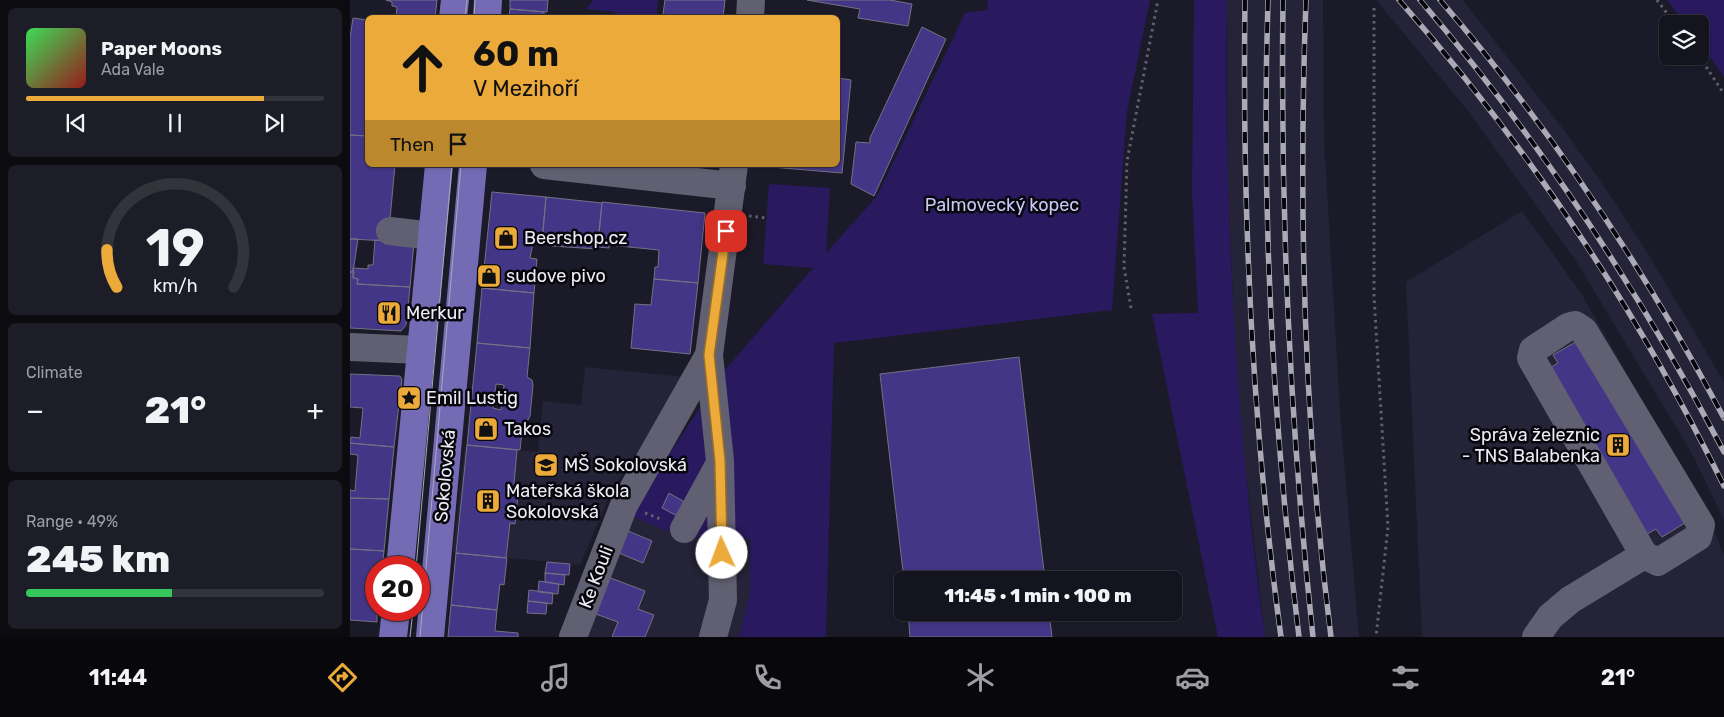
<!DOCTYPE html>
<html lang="en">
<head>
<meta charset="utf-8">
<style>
  :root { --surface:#14141e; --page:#1d1d27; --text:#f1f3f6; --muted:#9d9ea4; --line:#33333c; --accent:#ebaa39 }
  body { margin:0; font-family:Rubik,sans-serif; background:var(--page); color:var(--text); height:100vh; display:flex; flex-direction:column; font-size:19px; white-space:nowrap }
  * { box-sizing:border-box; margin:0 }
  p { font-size:16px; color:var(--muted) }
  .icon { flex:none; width:28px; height:28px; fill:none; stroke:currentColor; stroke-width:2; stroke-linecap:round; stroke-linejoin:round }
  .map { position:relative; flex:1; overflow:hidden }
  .side { display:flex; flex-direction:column; gap:8px; padding:8px; background:#0b0b10; width:350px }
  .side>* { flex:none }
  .guide { position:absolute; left:15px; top:15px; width:475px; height:152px; border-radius:8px; box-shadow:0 1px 4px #0004,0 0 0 1px var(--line); background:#ebaa39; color:#111; overflow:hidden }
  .controls { position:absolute; left:1309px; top:15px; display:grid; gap:10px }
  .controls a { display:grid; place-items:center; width:50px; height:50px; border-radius:8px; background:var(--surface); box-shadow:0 1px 4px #0004,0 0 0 1px var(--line); font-size:25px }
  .speed { position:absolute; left:15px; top:556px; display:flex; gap:10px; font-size:25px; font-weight:700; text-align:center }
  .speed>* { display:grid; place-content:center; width:65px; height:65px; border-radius:50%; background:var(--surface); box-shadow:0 1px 4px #0004,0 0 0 1px var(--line); line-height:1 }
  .speed .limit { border:8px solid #d22; background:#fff; color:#111 }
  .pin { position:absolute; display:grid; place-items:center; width:42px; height:42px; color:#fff; margin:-21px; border-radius:10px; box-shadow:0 2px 8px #0006 }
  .me { position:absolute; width:55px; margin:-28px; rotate:358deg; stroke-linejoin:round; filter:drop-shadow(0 0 4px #0008) }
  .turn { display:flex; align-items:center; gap:18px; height:105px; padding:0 25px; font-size:22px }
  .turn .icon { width:65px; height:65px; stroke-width:2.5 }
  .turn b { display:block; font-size:35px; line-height:42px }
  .then { display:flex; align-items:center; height:48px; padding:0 25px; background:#0003; gap:10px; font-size:19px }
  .big { font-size:38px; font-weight:800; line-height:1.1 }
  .side .card { flex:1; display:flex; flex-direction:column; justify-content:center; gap:8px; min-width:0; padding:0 18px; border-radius:8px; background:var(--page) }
  .side .dial { align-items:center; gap:0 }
  .dial svg { height:130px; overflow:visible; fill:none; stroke:var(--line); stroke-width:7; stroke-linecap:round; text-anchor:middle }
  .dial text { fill:var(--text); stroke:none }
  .song { display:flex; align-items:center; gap:15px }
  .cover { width:60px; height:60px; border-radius:8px; background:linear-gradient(135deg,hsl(130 70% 55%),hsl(0 70% 35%)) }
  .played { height:5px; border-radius:2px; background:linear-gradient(90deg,var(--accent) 80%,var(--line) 80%) }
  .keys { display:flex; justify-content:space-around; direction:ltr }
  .heat { display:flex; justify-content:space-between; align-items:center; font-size:28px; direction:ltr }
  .charge { height:8px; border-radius:4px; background:linear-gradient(90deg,#34c759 49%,var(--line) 0) }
  .trip { position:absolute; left:544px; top:571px; width:288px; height:50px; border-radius:8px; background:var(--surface); box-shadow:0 1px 4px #0004,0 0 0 1px var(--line); font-weight:800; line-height:50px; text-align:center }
  .tabs { display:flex; height:80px; justify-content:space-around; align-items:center; background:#08080c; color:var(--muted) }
  .tabs .icon { width:35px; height:35px }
  .tabs .active { color:var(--accent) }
  .tabs b { font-size:22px; color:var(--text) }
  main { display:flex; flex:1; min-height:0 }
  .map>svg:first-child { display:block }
</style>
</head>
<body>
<main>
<section class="side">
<div class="card">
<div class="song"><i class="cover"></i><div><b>Paper Moons</b><p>Ada Vale</p></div></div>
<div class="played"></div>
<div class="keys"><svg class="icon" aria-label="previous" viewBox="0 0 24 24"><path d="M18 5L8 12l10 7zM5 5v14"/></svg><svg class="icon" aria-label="pause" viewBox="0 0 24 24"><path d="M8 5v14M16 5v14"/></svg><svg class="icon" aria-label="next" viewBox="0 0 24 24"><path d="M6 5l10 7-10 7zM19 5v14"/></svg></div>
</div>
<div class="card dial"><svg viewBox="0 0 100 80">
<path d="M14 69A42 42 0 1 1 86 69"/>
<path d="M14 69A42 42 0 0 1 8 46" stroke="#ebaa39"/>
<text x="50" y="56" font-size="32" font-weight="700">19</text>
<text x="50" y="72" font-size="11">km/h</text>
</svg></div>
<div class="card"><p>Climate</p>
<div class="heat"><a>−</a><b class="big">21°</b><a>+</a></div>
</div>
<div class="card"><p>Range · 49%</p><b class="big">245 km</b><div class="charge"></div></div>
</section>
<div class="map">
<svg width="1374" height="637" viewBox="0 0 1374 637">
  <rect width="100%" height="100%" fill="#1b1a28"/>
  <path fill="#242337" d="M877,0H973L974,140L991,426L1009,637H915L891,429L885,344L878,185Z
    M1026,0H1113L1217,134L1260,195L1300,257L1374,382V520L1341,452L1226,261L1118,111Z
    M1172,211L1231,293L1357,514L1374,555V637H1072L1056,282Z
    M235,367L335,377L324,402L263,488L230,565L103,552L115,445L188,452L193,401L231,405Z
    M279,515L371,537L400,539V593L389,637H229Z"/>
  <path fill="#291a5f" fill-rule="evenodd" d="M243,0H308L307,16L310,17H264L265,12L236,9Z
    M638,0H800L777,111L762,310L484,343L476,637H389L400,593V539L332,537L279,515L375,370L463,268L413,264L419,184L480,188L476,253L527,196L615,13L637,10ZM319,494L338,504L331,518L312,508Z
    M844,0H877C874,213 886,426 915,637H868L802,314L848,313L842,193Z
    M1317,0H1374V77L1350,43V24H1335Z"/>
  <path fill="#443686" stroke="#727284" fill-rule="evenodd" d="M36,0H87L85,18H46L47,7L42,6V2Z
    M160,0H198L197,12L160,9Z
    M315,0H375L373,18H321L313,14Z
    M457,0H540L562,4L558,26L508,18L510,9Z
    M160,9L194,12V18H159Z
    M3,18L18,20V136L0,135V38Z
    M572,27L596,39L524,196L501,184L506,142L520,143V138Z
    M488,78L501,80L492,173L421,167L488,165Z
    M0,135L18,136V165H45L38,241L0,239Z
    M142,192L196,197L192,241H181L183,243L180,258L187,259L184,293L132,288Z
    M196,197L252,203L247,249L202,246L203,245L192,243Z
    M252,202L355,213L348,283L304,279L305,267H308L309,250L259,245V248L248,247Z
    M0,239H8L3,272H0Z
    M25,240L64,242L60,287L7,284L8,279L3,278V268L18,269V265H23Z
    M0,272H4L3,278L8,279L7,284L60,287L56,325L51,331L0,328Z
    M304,279L348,283L340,354L281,348L285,304L301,305Z
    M132,288L184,293L180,348L127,343Z
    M1229,340L1338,521L1312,537L1306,529L1297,534L1198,369L1208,363L1203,355Z
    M127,343L180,348L177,377L182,380L183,385L180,416L178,420L173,421L170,450L117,445ZM146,384L154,385L151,410L143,408Z
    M669,357L695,580H554L530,374Z
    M0,374L50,376L52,379L44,447L0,443L1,437L10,438L13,408L0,407Z
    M0,443L44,447L39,499L0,498V490L5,491L8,455L0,454Z
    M117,445L167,450L164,484H169L165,524L160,523L156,558L106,553Z
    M319,493L338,504L331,518L312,508Z
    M0,498L39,499L34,551L0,549Z
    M278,531L302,541L293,563L269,553Z
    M0,549L34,551L32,568H26L27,622L0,620Z
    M106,553L157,558L154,585L150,584L147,610L101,605Z
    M197,562L220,564L219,575L195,573Z
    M195,573L215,575L214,585L195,582Z
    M258,577L295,591L288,609L304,615L295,637H262L268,622L243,613Z
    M189,581L209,584L208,594L188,592Z
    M179,590L203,593L202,604L178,601Z
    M178,601L197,603L196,614L177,613Z
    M101,605L147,610L145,631L168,633V637H98Z
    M558,612H699L702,637H560Z"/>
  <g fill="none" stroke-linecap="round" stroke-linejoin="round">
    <path stroke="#61606d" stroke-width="3" stroke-dasharray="2.5 4" stroke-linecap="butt" d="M1307,0L1325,24
      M1024,8V296L1038,527L1026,637
      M1349,56L1374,94
      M399,216L416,218
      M781,308L774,267L777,161L808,0
      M295,513L313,520"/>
    <path stroke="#616072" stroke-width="28" d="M400,18L401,0
      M194,165L382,186
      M40,231L82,236
      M1225,325L1234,331L1351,525L1348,537L1308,562L1294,555L1181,358L1183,350L1218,327Z
      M0,347L70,350
      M334,529L369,465
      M223,637L274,505L359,355
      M363,637L373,600L370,461L359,355L384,165
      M1186,637L1200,617L1220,600L1294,555"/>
    <path stroke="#756bb5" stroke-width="28" d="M103,18L105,0
      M137,18L138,0
      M50,568L89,165
      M43,637L46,610
      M80,637L123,165"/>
    <path stroke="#aaa9b5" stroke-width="1" d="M115,18L117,0
      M124,18L125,0
      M66,568L102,165
      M60,637L63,610
      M70,637L111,165"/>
    <defs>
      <path id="rail" d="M895,0C892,213 902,426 931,637
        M918,0C911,212 923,426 949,637
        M933,0C930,213 940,425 963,637
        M956,0C948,212 954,426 981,637
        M1049,0C1178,146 1288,312 1374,486
        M1070,0C1189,139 1289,290 1374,452
        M1090,0C1200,127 1295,270 1374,418"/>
    </defs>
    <use href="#rail" stroke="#aaa9b5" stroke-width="5.5"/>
    <use href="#rail" stroke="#06060c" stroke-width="4" stroke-dasharray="11" stroke-linecap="butt"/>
  </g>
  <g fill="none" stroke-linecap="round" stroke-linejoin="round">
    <defs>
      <path id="route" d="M372,553L370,461L359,355L376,231"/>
    </defs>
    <use href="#route" stroke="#996e25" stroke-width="12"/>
    <use href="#route" stroke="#ebaa39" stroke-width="9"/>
  </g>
  <defs>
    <symbol id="shop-square" viewBox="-11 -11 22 22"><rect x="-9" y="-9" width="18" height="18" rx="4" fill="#ebaa39" stroke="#06060c"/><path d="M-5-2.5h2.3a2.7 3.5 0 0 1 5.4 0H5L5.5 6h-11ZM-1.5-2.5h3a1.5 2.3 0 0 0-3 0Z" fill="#111"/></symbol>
    <symbol id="restaurant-square" viewBox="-11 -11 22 22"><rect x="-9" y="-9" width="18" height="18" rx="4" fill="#ebaa39" stroke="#06060c"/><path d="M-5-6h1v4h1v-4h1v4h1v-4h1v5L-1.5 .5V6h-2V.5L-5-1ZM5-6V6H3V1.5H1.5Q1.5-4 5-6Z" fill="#111"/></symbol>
    <symbol id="sight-square" viewBox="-11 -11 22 22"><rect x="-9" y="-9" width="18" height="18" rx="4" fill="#ebaa39" stroke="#06060c"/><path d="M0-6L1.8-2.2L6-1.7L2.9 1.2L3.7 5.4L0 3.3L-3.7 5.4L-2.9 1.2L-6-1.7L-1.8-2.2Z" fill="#111"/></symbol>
    <symbol id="building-square" viewBox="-11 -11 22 22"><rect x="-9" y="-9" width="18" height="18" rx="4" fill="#ebaa39" stroke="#06060c"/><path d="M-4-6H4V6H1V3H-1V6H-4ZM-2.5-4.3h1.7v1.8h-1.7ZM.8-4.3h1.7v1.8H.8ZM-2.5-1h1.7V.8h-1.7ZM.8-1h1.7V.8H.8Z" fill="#111"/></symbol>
    <symbol id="school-square" viewBox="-11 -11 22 22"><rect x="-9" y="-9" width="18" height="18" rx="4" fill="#ebaa39" stroke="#06060c"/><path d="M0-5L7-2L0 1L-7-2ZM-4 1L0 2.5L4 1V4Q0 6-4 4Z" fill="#111"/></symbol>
  </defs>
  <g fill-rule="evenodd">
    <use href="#shop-square" x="142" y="224" width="28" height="28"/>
    <use href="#shop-square" x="125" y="262" width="28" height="28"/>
    <use href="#restaurant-square" x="25" y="299" width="28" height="28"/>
    <use href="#sight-square" x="45" y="384" width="28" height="28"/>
    <use href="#shop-square" x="122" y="415" width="28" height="28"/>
    <use href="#building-square" x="1254" y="431" width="28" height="28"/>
    <use href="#school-square" x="182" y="451" width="28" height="28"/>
    <use href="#building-square" x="124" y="487" width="28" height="28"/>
  </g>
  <g text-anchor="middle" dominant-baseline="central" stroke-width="5" stroke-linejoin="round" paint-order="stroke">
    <g font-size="18" fill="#c9c7f5" stroke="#06060c">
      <text x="652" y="205">Palmovecký kopec</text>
    </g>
    <g font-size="18" fill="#ececf6" stroke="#06060c" text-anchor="start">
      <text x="174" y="238">Beershop.cz</text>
      <text x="156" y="276">sudove pivo</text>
      <text x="56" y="313">Merkur</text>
      <text x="76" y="398">Emil Lustig</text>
      <text x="154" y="429">Takos</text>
      <text x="1250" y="435" text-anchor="end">Správa železnic<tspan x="1250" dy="21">- TNS Balabenka</tspan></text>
      <text x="214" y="465">MŠ Sokolovská</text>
      <text x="156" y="491">Mateřská škola<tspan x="156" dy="21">Sokolovská</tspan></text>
    </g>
    <g font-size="18" fill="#ececf6" stroke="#06060c">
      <text transform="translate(95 476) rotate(-85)">Sokolovská</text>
      <text transform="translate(246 577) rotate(-69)">Ke Kouli</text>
    </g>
  </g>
</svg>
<div class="controls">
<a><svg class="icon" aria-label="layers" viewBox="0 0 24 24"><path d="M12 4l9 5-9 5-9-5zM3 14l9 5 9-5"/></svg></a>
</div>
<div class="speed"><div class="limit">20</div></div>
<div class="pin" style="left:376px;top:231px;background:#d93025"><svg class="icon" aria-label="arrive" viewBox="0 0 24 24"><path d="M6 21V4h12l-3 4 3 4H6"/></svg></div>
<svg class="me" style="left:372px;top:553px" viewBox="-20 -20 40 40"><circle r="19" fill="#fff"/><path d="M0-13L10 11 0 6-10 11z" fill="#ebaa39"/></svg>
<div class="trip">11:45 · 1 min · 100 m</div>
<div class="guide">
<div class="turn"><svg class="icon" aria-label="ahead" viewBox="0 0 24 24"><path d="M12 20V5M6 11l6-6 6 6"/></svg><div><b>60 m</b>V Mezihoří</div></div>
<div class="then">Then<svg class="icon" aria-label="arrive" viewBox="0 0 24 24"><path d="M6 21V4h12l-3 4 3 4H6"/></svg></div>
</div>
</div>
</main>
<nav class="tabs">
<b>11:44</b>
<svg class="icon active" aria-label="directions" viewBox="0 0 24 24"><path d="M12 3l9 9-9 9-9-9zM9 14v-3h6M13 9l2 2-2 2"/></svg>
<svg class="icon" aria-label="music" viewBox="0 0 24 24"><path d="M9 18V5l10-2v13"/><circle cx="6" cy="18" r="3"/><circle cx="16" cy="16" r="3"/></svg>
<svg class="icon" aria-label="phone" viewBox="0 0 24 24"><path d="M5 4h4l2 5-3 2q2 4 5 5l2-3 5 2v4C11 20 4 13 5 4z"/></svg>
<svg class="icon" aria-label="climate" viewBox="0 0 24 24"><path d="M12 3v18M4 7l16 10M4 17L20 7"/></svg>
<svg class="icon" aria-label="car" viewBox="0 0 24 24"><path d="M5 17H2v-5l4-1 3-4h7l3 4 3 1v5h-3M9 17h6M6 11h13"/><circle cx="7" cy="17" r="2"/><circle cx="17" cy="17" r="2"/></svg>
<svg class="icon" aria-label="filters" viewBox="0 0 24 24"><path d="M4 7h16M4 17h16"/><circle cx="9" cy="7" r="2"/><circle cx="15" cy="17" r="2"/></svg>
<b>21°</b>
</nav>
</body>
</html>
